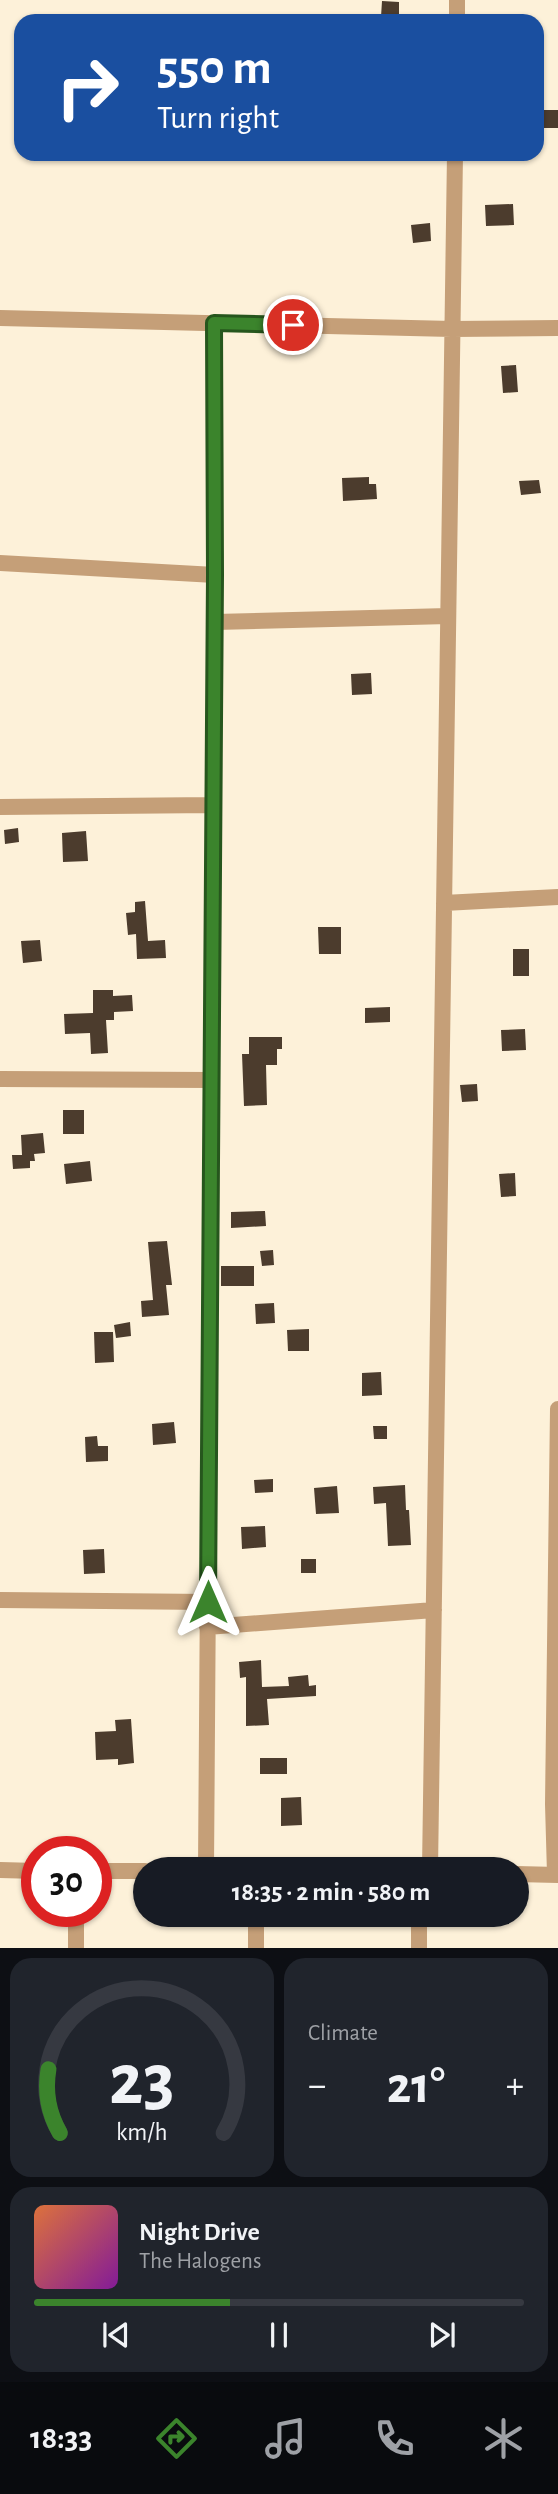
<!DOCTYPE html>
<html lang="en">
<head>
<meta charset="utf-8">
<style>
  :root { --surface:#171b24; --page:#20242c; --text:#f1f3f6; --muted:#9ea1a6; --line:#363941; --accent:#3b842c }
  body { margin:0; font-family:"Alegreya Sans",sans-serif; background:var(--page); color:var(--text); height:100vh; display:flex; flex-direction:column; font-size:26px; white-space:nowrap }
  * { box-sizing:border-box; margin:0 }
  p { font-size:23px; color:var(--muted) }
  .icon { flex:none; width:38px; height:38px; fill:none; stroke:currentColor; stroke-width:2; stroke-linecap:round; stroke-linejoin:round }
  .map { position:relative; height:1948px; overflow:hidden }
  .panel { display:flex; flex-direction:column; gap:10px; padding:10px; background:#0d0f14; flex:1 }
  .panel>* { flex:none }
  .banner { position:absolute; left:14px; top:14px; width:530px; height:147px; border-radius:21px; box-shadow:0 2px 5px #0004; background:#1a4fa0; color:#fff; overflow:hidden }
  .speed { position:absolute; left:21px; top:1836px; display:flex; gap:14px; font-size:35px; font-weight:700; text-align:center }
  .speed>* { display:grid; place-content:center; width:91px; height:91px; border-radius:50%; background:var(--surface); box-shadow:0 2px 5px #0004; line-height:1 }
  .speed .limit { border:10px solid #d22; background:#fff; color:#111 }
  .pin { position:absolute; display:grid; place-items:center; width:60px; height:60px; color:#fff; margin:-30px; border:4px solid #fff; border-radius:50%; box-shadow:0 2px 7px #0007 }
  .me { position:absolute; width:77px; margin:-38px; rotate:0deg; stroke-linejoin:round; filter:drop-shadow(0 0 5px #0008) }
  .turn { display:flex; align-items:center; gap:24px; height:147px; padding:0 28px; font-size:32px }
  .turn .icon { width:91px; height:91px; stroke-width:2.5 }
  .turn b { display:block; font-size:49px; line-height:60px }
  .big { font-size:52px; font-weight:700; line-height:1.1 }
  .panel .card { flex:1; display:flex; flex-direction:column; justify-content:center; gap:10px; min-width:0; padding:0 24px; border-radius:21px; background:var(--page) }
  .panel .dial { align-items:center; gap:0 }
  .dial svg { height:182px; overflow:visible; fill:none; stroke:var(--line); stroke-width:7; stroke-linecap:round; text-anchor:middle }
  .dial text { fill:var(--text); stroke:none }
  .song { display:flex; align-items:center; gap:21px }
  .cover { width:84px; height:84px; border-radius:10px; background:linear-gradient(135deg,hsl(20 70% 55%),hsl(290 70% 35%)) }
  .played { height:7px; border-radius:4px; background:linear-gradient(90deg,var(--accent) 40%,var(--line) 40%) }
  .keys { display:flex; justify-content:space-around; direction:ltr }
  .heat { display:flex; justify-content:space-between; align-items:center; font-size:38px; direction:ltr }
  .panel .tiles { flex:1; display:grid; gap:10px; grid-template-columns:1fr 1fr }
  .card:last-child { grid-column:span 2 }
  .trip { position:absolute; left:133px; top:1857px; width:396px; height:70px; border-radius:35px; background:var(--surface); box-shadow:0 2px 5px #0004; font-weight:700; line-height:70px; text-align:center }
  .tab-bar { display:flex; height:112px; justify-content:space-around; align-items:center; background:#090b0e; color:var(--muted) }
  .tab-bar .icon { width:49px; height:49px }
  .tab-bar .current { color:var(--accent) }
  .tab-bar b { font-size:32px; color:var(--text) }
  .map>svg:first-child { display:block }
</style>
</head>
<body>
<div class="map">
<svg width="558" height="1948" viewBox="0 0 558 1948">
  <rect width="100%" height="100%" fill="#fdf1d9"/>
  <path fill="#4c3c2d" d="M382,1L399,2V17H381Z
    M542,110H558V128H537V115H542Z
    M513,204L514,225L486,226L485,205Z
    M430,223L431,241L413,243L411,225Z
    M516,365L518,392L503,393L501,366Z
    M369,477V484H376L377,499L343,501L342,478Z
    M539,480L541,493L521,495L519,481Z
    M371,673L372,694L352,695L351,674Z
    M18,828L19,842L5,844L4,830Z
    M86,831L88,861L63,862L62,833Z
    M145,901L148,941L165,940L166,958L137,959L136,934L128,935L126,913L135,912V902Z
    M318,927H341V954H319Z
    M40,940L42,961L23,963L21,941Z
    M513,949H529V976H513Z
    M93,990H113V996L132,995L133,1011L114,1012V1020H106L108,1053L91,1054L90,1033L65,1034L64,1014L93,1013Z
    M390,1007V1022L365,1023V1008Z
    M525,1029L526,1050L502,1051L501,1030Z
    M249,1037H282V1049H277V1065H266L267,1105L244,1106L242,1054H249Z
    M477,1084L478,1101L462,1102L460,1085Z
    M63,1110H84V1134H63Z
    M43,1133L45,1153L34,1154L35,1161H30V1168L13,1169L12,1155H22L21,1135Z
    M90,1161L92,1181L66,1184L64,1164Z
    M515,1173L516,1196L501,1197L499,1174Z
    M265,1211L266,1226L231,1228V1212Z
    M167,1241L172,1285H166L169,1315L142,1317L141,1301L153,1300L148,1242Z
    M273,1250L274,1265L262,1266L260,1251Z
    M221,1266H254V1286H221Z
    M274,1303L275,1323L256,1324L255,1304Z
    M130,1322L131,1336L116,1338L114,1325Z
    M309,1329V1351H288L287,1330Z
    M94,1332H113L114,1362L95,1363Z
    M381,1372L382,1395L362,1396V1373Z
    M174,1422L176,1443L153,1445L152,1424Z
    M373,1426H387V1439H374Z
    M97,1436L98,1446H108V1461L86,1462L85,1437Z
    M273,1479V1492L255,1493L254,1480Z
    M405,1485L406,1510H409L411,1545L388,1546L386,1503L374,1504L373,1487Z
    M337,1486L339,1513L316,1514L314,1488Z
    M265,1526L266,1547L242,1549L241,1527Z
    M104,1549L105,1573L84,1574L83,1550Z
    M301,1559H316V1573H301Z
    M261,1660L262,1687L289,1686L288,1677L308,1675L309,1686L316,1685V1696L267,1699L269,1725L246,1726V1677L240,1678L239,1662Z
    M131,1719L134,1763L118,1765V1759L96,1760L95,1732L116,1731L115,1720Z
    M260,1758H287V1774H260Z
    M301,1797L302,1825L281,1826V1798Z"/>
  <g fill="none" stroke-linecap="round" stroke-linejoin="round">
    <path stroke="#c59f78" stroke-width="16" d="M457,21V0
      M0,318L452,329L558,328
      M214,323L215,575
      M0,563L215,575L206,1869
      M215,622L448,616
      M0,807L213,805
      M444,903L558,897
      M0,1079L211,1080
      M0,1600L208,1602
      M207,1627L434,1610
      M430,1869L455,154
      M0,1870L37,1871
      M96,1871H145
      M516,1874L558,1875
      M555,1874L553,1804L558,1409
      M419,1914V1948
      M76,1948V1911
      M256,1948V1914"/>
  </g>
  <g fill="none" stroke-linecap="round" stroke-linejoin="round">
    <defs>
      <path id="route" d="M208,1602L215,575L214,323L293,325"/>
    </defs>
    <use href="#route" stroke="#26561d" stroke-width="18"/>
    <use href="#route" stroke="#3b842c" stroke-width="12"/>
  </g>
</svg>
<div class="speed"><div class="limit">30</div></div>
<div class="pin" style="left:293px;top:325px;background:#d93025"><svg class="icon" aria-label="arrive" viewBox="0 0 24 24"><path d="M6 21V4h12l-3 4 3 4H6"/></svg></div>
<svg class="me" style="left:208px;top:1602px" viewBox="-20 -20 40 40"><path d="M0-17L14 15 0 8-14 15z" fill="#3b842c" stroke="#fff" stroke-width="4"/></svg>
<div class="trip">18:35 · 2 min · 580 m</div>
<div class="banner">
<div class="turn"><svg class="icon" aria-label="right" viewBox="0 0 24 24"><path d="M7 20v-9h11M14 6l5 5-5 5"/></svg><div><b>550 m</b>Turn right</div></div>
</div>
</div>
<section class="panel">
<div class="tiles">
<div class="card dial"><svg viewBox="0 0 100 80">
<path d="M14 69A42 42 0 1 1 86 69"/>
<path d="M14 69A42 42 0 0 1 9 41" stroke="#3b842c"/>
<text x="50" y="56" font-size="32" font-weight="700">23</text>
<text x="50" y="72" font-size="11">km/h</text>
</svg></div>
<div class="card"><p>Climate</p>
<div class="heat"><a>−</a><b class="big">21°</b><a>+</a></div>
</div>
<div class="card">
<div class="song"><i class="cover"></i><div><b>Night Drive</b><p>The Halogens</p></div></div>
<div class="played"></div>
<div class="keys"><svg class="icon" aria-label="previous" viewBox="0 0 24 24"><path d="M18 5L8 12l10 7zM5 5v14"/></svg><svg class="icon" aria-label="pause" viewBox="0 0 24 24"><path d="M8 5v14M16 5v14"/></svg><svg class="icon" aria-label="next" viewBox="0 0 24 24"><path d="M6 5l10 7-10 7zM19 5v14"/></svg></div>
</div>
</div>
</section>
<nav class="tab-bar">
<b>18:33</b>
<svg class="icon current" aria-label="directions" viewBox="0 0 24 24"><path d="M12 3l9 9-9 9-9-9zM9 14v-3h6M13 9l2 2-2 2"/></svg>
<svg class="icon" aria-label="music" viewBox="0 0 24 24"><path d="M9 18V5l10-2v13"/><circle cx="6" cy="18" r="3"/><circle cx="16" cy="16" r="3"/></svg>
<svg class="icon" aria-label="phone" viewBox="0 0 24 24"><path d="M5 4h4l2 5-3 2q2 4 5 5l2-3 5 2v4C11 20 4 13 5 4z"/></svg>
<svg class="icon" aria-label="climate" viewBox="0 0 24 24"><path d="M12 3v18M4 7l16 10M4 17L20 7"/></svg>
</nav>
</body>
</html>
